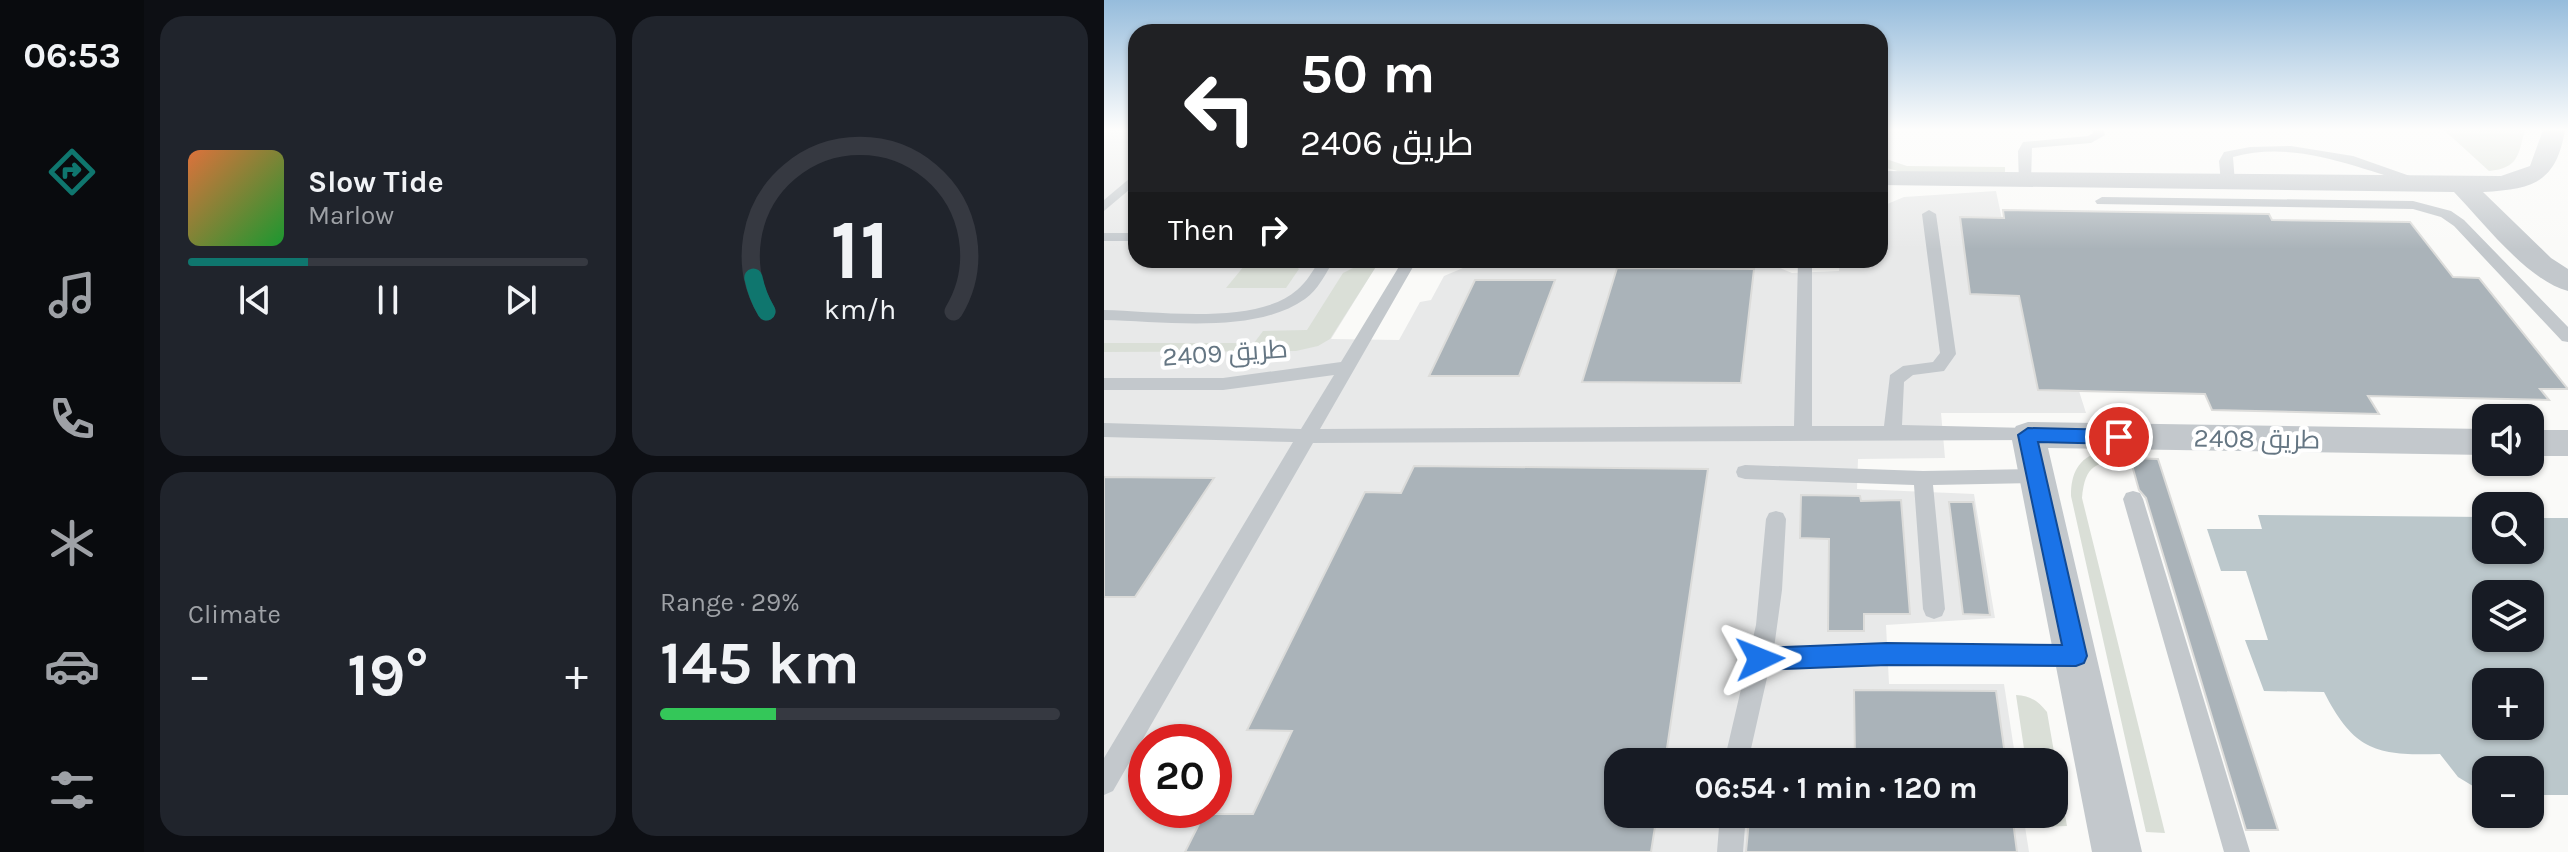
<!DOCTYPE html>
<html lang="en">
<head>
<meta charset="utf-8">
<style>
  :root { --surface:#171b24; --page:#20242c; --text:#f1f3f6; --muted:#9ea1a6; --line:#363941; --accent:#0f766e }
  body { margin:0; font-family:Karla,Cairo,sans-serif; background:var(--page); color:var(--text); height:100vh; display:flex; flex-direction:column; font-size:30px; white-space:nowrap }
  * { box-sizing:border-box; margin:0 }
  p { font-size:26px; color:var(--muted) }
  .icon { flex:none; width:44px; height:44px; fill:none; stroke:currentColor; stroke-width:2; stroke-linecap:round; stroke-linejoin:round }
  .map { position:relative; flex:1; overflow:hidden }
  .details { display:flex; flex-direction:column; gap:16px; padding:16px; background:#0d0f14; width:960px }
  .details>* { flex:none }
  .hud { position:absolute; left:24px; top:24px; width:760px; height:244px; border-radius:24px; box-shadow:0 2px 6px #0004; background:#202124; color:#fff; overflow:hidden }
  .tools { position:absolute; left:1368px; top:404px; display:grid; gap:16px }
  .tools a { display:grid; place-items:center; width:72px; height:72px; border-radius:16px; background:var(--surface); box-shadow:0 2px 6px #0004; font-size:40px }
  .speed { position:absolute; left:24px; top:724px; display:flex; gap:16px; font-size:40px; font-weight:700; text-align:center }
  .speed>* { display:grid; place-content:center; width:104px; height:104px; border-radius:50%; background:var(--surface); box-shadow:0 2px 6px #0004; line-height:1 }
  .speed .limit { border:12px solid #d22; background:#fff; color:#111 }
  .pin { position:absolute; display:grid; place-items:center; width:68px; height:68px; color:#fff; margin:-34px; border:4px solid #fff; border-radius:50%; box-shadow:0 2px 8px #0007 }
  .me { position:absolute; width:88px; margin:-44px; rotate:88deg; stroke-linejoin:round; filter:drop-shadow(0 0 6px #0008) }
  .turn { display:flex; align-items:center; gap:28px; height:168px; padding:0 40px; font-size:36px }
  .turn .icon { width:104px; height:104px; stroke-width:2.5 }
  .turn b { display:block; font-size:56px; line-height:68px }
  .then { display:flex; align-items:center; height:76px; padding:0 40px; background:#0003; gap:16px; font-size:30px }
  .big { font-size:60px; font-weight:700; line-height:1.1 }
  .details .widget { flex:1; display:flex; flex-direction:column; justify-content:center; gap:12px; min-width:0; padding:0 28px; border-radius:24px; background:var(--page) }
  .details .dial { align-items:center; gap:0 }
  .dial svg { height:208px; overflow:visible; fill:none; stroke:var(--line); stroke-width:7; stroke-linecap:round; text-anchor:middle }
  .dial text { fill:var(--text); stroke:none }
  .song { display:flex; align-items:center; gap:24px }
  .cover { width:96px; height:96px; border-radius:12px; background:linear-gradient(135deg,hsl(20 70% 55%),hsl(130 70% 35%)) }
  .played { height:8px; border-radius:4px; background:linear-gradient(90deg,var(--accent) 30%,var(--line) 30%) }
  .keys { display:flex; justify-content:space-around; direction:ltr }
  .heat { display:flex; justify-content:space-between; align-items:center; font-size:44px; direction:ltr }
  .charge { height:12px; border-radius:6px; background:linear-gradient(90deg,#34c759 29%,var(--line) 0) }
  .details .tiles { flex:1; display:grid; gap:16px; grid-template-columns:repeat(2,1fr) }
  .trip { position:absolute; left:500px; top:748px; width:464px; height:80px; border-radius:24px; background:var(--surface); box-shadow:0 2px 6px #0004; font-weight:700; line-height:80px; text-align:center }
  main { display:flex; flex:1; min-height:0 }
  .tab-bar { display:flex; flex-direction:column; width:144px; justify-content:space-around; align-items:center; background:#090b0e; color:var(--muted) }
  .tab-bar .icon { width:56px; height:56px }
  .tab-bar .active { color:var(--accent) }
  .tab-bar b { font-size:36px; color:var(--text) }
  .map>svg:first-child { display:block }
</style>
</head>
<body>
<main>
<nav class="tab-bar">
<b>06:53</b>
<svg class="icon active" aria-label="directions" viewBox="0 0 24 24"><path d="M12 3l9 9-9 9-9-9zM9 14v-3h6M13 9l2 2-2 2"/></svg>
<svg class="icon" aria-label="music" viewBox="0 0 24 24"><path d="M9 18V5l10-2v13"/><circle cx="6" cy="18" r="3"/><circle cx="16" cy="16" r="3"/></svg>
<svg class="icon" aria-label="phone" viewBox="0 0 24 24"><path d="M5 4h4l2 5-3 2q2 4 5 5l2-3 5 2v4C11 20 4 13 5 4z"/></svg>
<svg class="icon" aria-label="climate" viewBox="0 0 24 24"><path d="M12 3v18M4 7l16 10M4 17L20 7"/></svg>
<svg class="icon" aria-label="car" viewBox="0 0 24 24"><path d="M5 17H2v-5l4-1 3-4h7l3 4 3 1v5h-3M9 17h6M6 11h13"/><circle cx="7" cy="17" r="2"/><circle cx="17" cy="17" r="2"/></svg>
<svg class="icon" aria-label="filters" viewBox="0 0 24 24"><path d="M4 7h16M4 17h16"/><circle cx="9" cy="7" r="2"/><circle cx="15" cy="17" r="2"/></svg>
</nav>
<section class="details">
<div class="tiles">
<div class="widget">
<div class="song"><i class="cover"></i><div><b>Slow Tide</b><p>Marlow</p></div></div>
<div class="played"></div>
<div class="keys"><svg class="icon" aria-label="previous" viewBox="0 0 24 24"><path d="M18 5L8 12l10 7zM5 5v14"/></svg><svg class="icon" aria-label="pause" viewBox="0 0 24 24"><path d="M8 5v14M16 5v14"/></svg><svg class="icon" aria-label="next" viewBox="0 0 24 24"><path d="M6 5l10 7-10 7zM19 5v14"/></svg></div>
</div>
<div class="widget dial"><svg viewBox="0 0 100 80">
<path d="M14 69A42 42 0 1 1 86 69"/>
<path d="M14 69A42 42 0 0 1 9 56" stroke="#0f766e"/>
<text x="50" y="56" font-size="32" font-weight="700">11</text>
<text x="50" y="72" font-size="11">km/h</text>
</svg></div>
<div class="widget"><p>Climate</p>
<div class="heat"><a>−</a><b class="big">19°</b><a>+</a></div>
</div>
<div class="widget"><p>Range · 29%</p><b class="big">145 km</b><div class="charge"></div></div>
</div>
</section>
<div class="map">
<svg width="1464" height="852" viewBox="0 0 1464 852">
  <rect width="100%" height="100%" fill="#fafaf8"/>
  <path fill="#e8e9e9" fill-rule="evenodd" d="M0,130H32V260H276L227,339L295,340L316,302L327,300L340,276L359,268L395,261H659L688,273L735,271L736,260H776V207L800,197L892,191L934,390L975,391L982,413H837L841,458L754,459L753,489L870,494L891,618L782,625L785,684H900L912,762H514V814H919L925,852H0ZM42,742H110V810H42Z"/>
  <path fill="#dadfd7" d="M1340,130H1421C1414,155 1415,168 1385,171Z
    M776,157L803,166L901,167V174L797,172L776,166Z
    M145,260H184L195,269L182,288H122Z
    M255,265H273L226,339L214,346L192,351L0,352V343H150L159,331L203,330L239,273Z
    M996,451H1019L1022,461C992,461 981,465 978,498L1061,833L1042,832L967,496C967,473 974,459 996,451Z
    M912,695C927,696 934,701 943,712L963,826L931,827L929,814H950V762H922Z"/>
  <path fill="#bbc7cb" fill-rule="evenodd" d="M1154,515L1382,517V550H1426V518H1464V795H1426V770H1382V794L1354,777L1336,754C1273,756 1250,751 1220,692L1160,691L1141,640H1164L1142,571H1117L1103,529H1158ZM1382,594H1426V638H1382ZM1382,682H1426V726H1382Z"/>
  <path fill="#aab3b9" stroke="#dcdcda" stroke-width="2" d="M899,210L1165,214L1168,220L1306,222L1349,277L1375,278L1464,389H1436L1445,400L1264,396L1275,414L1108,410L1101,394L934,390L915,296L866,294L856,217L900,218Z
    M513,268L650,269L637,383L478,382Z
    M371,280H451L415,376H325Z
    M1026,458L1054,459L1174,830H1142L1042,498L1035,490Z
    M310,466L604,469L561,762H514V814H553L547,852H81L100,814H149L188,731L143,730L261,492L297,493Z
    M0,477L110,478L31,597H0Z
    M697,495L756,496L757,501L797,500L806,614H760V631H724L725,539L696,538Z
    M845,502H869L886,615L859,614Z
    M750,690L892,691L902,762H751Z
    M645,820L909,821L913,852H642Z"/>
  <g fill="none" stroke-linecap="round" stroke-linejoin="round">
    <path fill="#c3c8cc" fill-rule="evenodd" d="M988,130H1000L1001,135L987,143L928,148L927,181L915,184L914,151L919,142L984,136L989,133Z
      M1187,146L1249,156L1326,183L1319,187C1258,170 1194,139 1129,157L1131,183L1124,187L1117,183L1115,161L1120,152L1146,147Z
      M32,173V184L0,211V200Z
      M998,197L1309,201L1347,211L1360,220L1464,327V342L1458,341L1350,226L1337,217L1309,209L993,204L991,201Z
      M825,210L832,214L852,354L840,371L809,375L800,382L798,425L924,428L930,430L933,435L930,440L209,443L9,791L0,795V758L189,442L0,437V423L197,429L230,375L119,390H0V378H119L237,362L299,260H313L216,429L690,426L694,260H708V426H780L786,375L799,366L829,362L836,353L818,214Z
      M0,233H32V241H0Z
      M216,260H230C222,273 214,290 201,299C150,335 59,321 0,320V310C51,311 153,326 193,290C203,282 209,270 216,260Z
      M641,465L819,471L932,469L939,471L942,476L939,481L932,483L829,485L841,609L838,616L830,619L822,616L819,609L810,485L641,479L634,477L632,472L634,467Z
      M1029,491L1036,493L1039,499L1146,852H1120L1019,499L1022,493Z
      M672,511L679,513L682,519L678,590L670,648L783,643L972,645L980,649L983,656L980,663L972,667L783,665L665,669L644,762H620L652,625L662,519L665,513Z
      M616,814H642L639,852H613Z"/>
    <path fill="#c3c8cc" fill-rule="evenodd" d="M1439,130H1461C1452,183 1429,189 1379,192L1447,258L1464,269V291C1424,281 1379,222 1350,192L776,185V171L1397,176L1426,166Z
      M924,422L1382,429V455L944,448L1038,852H988L907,435L912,426Z
      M1426,430H1464V456H1426Z"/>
  </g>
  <linearGradient id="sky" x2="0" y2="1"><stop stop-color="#96bcdc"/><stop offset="0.52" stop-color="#fdfdfc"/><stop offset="1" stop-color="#fdfdfc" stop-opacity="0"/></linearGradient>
  <rect width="1464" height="249" fill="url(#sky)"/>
  <path fill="#1a73e8" stroke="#114b97" stroke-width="2" d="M924,428L1015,430L1024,437L1015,444L934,442L983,656L980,663L972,666L783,665L656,670L648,666L645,659L648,651L656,648L783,643L958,645L914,435Z"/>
  <g text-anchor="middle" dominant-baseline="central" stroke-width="8" stroke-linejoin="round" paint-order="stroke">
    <g font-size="26" fill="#657683" stroke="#fff">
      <text transform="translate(121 353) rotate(-4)">طريق 2409</text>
      <text transform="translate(1153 439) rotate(1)">طريق 2408</text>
    </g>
  </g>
</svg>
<div class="tools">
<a><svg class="icon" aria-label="sound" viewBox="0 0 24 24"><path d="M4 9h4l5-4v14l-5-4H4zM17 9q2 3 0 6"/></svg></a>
<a><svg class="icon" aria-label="search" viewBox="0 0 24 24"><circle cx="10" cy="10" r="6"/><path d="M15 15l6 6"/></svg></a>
<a><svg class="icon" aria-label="layers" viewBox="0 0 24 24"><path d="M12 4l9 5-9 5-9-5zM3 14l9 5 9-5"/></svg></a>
<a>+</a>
<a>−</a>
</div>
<div class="speed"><div class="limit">20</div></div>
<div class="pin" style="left:1015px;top:437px;background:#d93025"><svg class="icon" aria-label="arrive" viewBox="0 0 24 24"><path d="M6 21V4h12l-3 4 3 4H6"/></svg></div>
<svg class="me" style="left:656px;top:659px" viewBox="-20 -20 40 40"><path d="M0-17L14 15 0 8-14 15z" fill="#1a73e8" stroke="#fff" stroke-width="4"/></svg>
<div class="trip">06:54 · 1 min · 120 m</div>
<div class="hud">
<div class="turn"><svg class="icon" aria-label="left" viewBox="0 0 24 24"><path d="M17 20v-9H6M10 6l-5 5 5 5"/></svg><div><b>50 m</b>طريق 2406</div></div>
<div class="then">Then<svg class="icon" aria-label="right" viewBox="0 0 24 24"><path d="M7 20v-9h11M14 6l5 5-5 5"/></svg></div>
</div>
</div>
</main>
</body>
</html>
